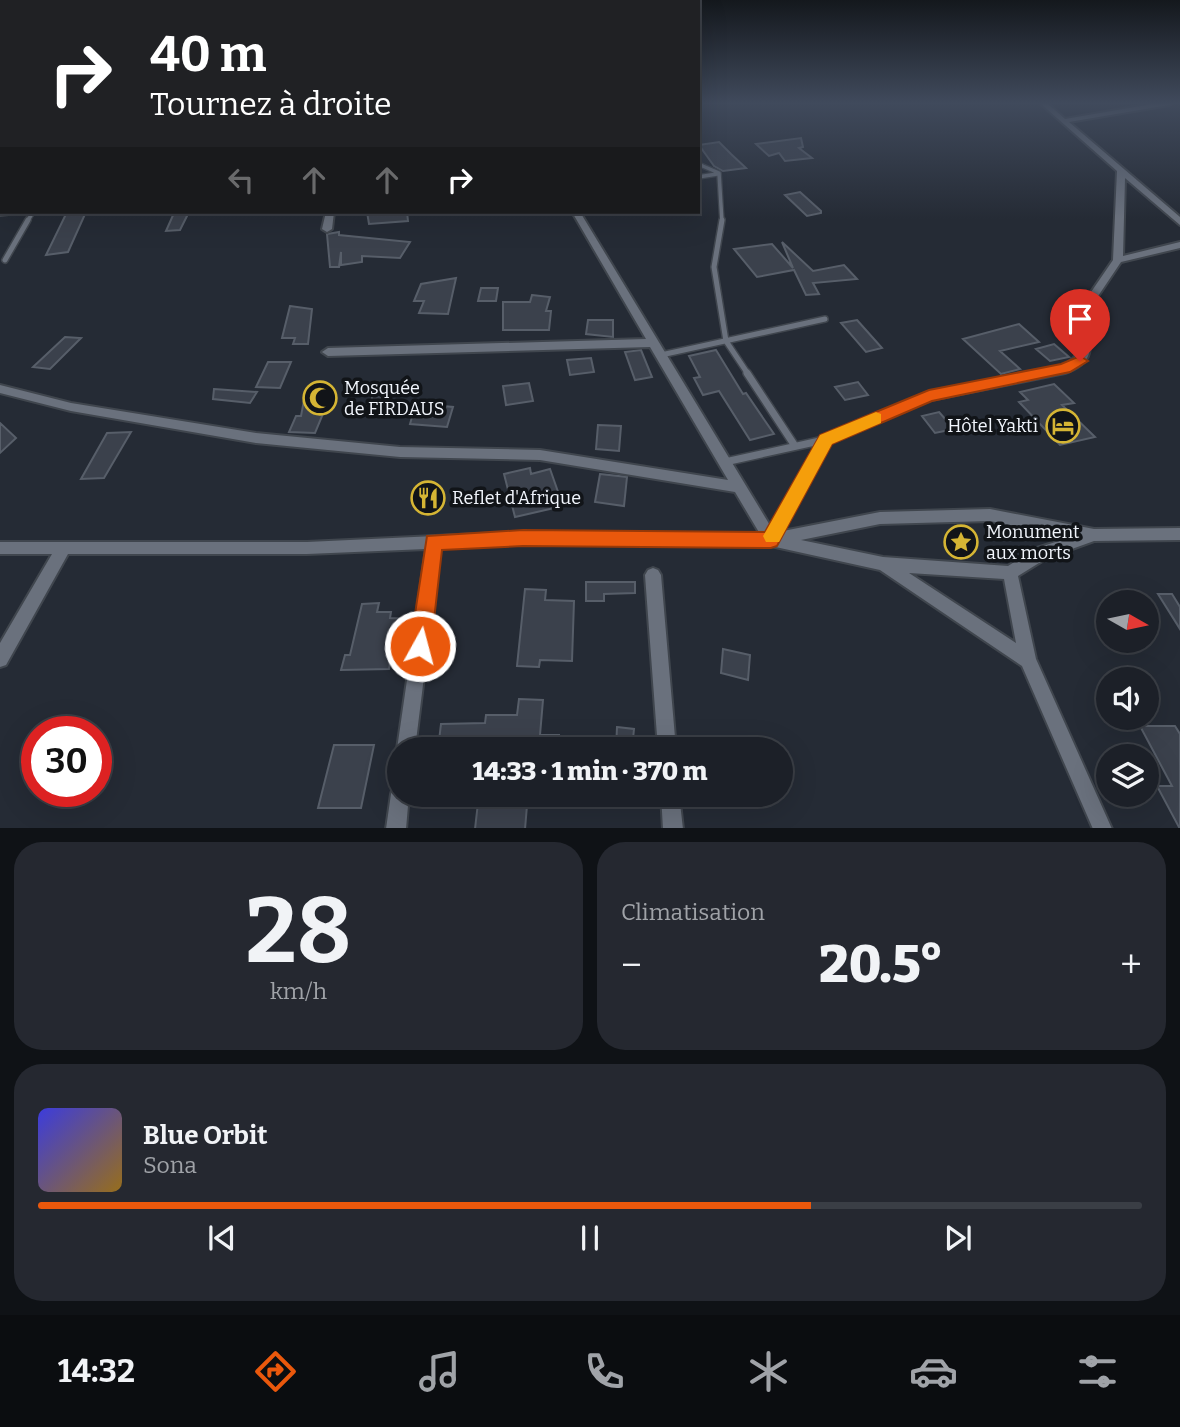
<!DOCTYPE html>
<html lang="fr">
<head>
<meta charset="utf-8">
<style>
  :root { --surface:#1c2028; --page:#252830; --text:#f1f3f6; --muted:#a0a3a8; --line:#3a3e45; --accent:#ea580c }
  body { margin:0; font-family:Bitter,serif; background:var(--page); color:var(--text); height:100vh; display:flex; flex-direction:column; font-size:26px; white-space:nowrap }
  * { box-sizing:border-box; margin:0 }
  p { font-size:23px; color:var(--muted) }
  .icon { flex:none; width:38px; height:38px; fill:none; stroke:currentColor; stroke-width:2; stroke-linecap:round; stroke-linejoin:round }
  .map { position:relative; height:828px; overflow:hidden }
  .sheet { display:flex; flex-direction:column; gap:14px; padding:14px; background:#0f1216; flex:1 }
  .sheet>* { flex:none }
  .guide { position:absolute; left:0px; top:0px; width:700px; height:214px; box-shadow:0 7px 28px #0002,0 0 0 2px var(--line); background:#202124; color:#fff; overflow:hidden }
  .needle { width:46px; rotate:99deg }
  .controls { position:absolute; left:1096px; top:590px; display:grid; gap:14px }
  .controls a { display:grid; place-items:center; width:63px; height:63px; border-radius:50%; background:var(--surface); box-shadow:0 7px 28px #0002,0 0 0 2px var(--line); font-size:35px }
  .speed { position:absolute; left:21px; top:716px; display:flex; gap:14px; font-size:35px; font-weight:700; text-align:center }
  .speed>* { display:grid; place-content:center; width:91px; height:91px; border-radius:50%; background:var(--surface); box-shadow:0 7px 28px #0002,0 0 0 2px var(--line); line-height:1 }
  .speed .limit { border:10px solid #d22; background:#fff; color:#111 }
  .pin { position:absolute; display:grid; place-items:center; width:60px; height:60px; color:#fff; margin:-72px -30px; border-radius:50% 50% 50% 0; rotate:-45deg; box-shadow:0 0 7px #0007 }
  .pin .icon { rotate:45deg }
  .me { position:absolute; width:77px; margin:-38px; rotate:7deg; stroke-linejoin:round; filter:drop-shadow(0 0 5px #0008) }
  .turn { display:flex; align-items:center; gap:24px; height:147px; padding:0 35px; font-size:32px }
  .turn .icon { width:91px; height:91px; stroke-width:2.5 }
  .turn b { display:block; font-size:49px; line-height:60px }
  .lanes { display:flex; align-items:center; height:66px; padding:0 35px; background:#0003; justify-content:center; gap:35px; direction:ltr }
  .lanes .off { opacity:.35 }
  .big { font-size:52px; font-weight:800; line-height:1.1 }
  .sheet .tile { flex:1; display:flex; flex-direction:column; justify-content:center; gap:10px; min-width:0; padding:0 24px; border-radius:28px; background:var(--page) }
  .sheet .dial { align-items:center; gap:0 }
  .dial b { font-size:91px; line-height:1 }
  .song { display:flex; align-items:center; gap:21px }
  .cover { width:84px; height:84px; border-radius:10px; background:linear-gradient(135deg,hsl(240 70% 55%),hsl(40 70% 35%)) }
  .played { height:7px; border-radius:4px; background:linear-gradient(90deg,var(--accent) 70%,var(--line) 70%) }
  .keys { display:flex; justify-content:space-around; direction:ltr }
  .heat { display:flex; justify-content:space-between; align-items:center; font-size:38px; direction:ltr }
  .sheet .tiles { flex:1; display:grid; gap:14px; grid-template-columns:1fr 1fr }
  .tile:last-child { grid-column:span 2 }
  .trip { position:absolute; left:387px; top:737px; width:406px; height:70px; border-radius:35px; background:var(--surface); box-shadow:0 7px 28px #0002,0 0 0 2px var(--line); font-weight:800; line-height:70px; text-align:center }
  .tab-bar { display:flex; height:112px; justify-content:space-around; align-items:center; background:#0b0d10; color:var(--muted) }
  .tab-bar .icon { width:49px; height:49px }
  .tab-bar .current { color:var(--accent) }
  .tab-bar b { font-size:32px; color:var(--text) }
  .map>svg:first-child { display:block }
</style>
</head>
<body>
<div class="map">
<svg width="1180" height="829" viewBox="0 0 1180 829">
  <rect width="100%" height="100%" fill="#252b35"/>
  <path fill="#3b414c" stroke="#575e69" stroke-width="2" d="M801,138L803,147L799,148L812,158L785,161L779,153L769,156L756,144Z
    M719,142L731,154L746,168L723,171L714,166L699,145Z
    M800,192L821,211V213L807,216L785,195Z
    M67,212H86L68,252L46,255Z
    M189,212L180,230L166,231L174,213Z
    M367,212H407L408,221L369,224Z
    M339,232V235L410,242L400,258L362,256V262L341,265V252L339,267H330L327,234Z
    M782,242L813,271L844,265L857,279L813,283L819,294L806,295L794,270L757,277L734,249L772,244L793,268Z
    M456,278L448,314L419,313L424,301H414L421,284Z
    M481,288H498L496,301H478Z
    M532,295L550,297L546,311H551L549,330H503V302H530Z
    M290,306L312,309L308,344H293L295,338H282Z
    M588,320H613V337L586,334Z
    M857,320L882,348L866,352L841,323Z
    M1019,324L1039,342L1000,351L1020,369L1001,374L963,339Z
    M65,337L81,338L50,369L33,367Z
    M1054,344L1069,357L1050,361L1036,349Z
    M641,350L652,377L635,380L625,352Z
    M716,350L743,394L746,393L774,434L750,440L719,391L703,395L694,378L700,377L689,356Z
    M591,358L594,372L570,375L567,360Z
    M268,362H291L280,388L256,387Z
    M858,382L868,395L845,400L835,387Z
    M529,383L533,401L506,405L503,386Z
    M1054,384L1074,403L1062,405L1095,437L1060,445L1019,402L1028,400L1020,392Z
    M214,389L257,392L250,403L213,399Z
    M390,389L387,410L370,411L373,391Z
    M332,392L315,433L289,432L296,416H301L305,395Z
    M431,405L453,407L447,427L410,424L414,410H429Z
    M939,412L954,429L935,433L922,416Z
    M0,423L16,438L0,453Z
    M598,425L621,426L619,451L596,449Z
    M131,432L104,478L81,479L107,433Z
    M530,468L531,474L550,469L563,506L515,517L504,474Z
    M600,474L627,477L624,506L595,502Z
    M586,582H635V593L604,594V601H586Z
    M525,589L546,590L545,600L574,601L572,661L540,660L539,667L517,666Z
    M1158,594H1172L1180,607V629Z
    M379,603L377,612H391L390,618L413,619L408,656L391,657L389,669L341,670L345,655H350L362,604Z
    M723,649L750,655L748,680L721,673Z
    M519,699L543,700L540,735H559L558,749H438L441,724L485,723L486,715H517Z
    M1140,726H1175L1180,734V829L1157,786H1172Z
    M617,727L634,729L632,749H616Z
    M334,745H374L361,808H318Z
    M479,794H528L525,829H475Z"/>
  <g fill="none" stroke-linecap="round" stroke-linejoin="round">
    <defs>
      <path id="lane-far2" d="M698,164L719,173L722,222
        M698,177L717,174
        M0,214L17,212
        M27,222L33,212"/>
      <path id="lane-far1" d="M722,220L714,267L726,341L748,374
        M5,260L28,220
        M661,355L825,319"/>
      <path id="lane" d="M747,373L795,446
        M725,462L824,440"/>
      <path id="street" d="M1040,103H1047L1065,119L1158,103H1172L1169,105L1069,122L1180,217V225L1125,178L1123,256L1180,242V248L1121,262L1084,317C1091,345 1098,361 1065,373L931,400L831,442L783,531L880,512L990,509L1094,529L1180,528V540L1094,541L1047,558L1018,576L1036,659L1112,829H1093L1022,666L880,570L771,546L523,544L440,548L415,749H399V754L397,749L426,549L307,554H68L6,665L0,667V643L52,554H0V542H307L523,532L760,534L735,492L540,460L400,457L256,443L71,411L0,393V385L71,403L256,433L400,447L540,450L728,480L650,347L328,356L322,352L328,348L646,339L572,212H580L771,527L822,436L929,392L1062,366C1088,352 1079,342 1074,317L1113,260L1117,171ZM990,521L1071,537L1037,548L1008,566L883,557L801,540L880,524ZM909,573L1004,579L1016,643Z
        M326,212H334L332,229L327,232L322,229Z
        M653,568L658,570L661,575L676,749H658L645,575L648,570Z
        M399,785V794H409L406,829H386L391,794L393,787Z
        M661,794H679L683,829H663Z"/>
      <path id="highway" d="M0,157H2V165H0Z"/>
    </defs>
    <use href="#lane-far2" stroke="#40464e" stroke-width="6"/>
    <use href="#lane-far1" stroke="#40464e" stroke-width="8"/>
    <use href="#lane" stroke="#40464e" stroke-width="10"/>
    <use href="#street" stroke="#40464e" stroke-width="4"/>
    <use href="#highway" stroke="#40464e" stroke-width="3"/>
    <use href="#lane-far2" stroke="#6a717d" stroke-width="3.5"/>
    <use href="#lane-far1" stroke="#6a717d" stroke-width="5"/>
    <use href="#lane" stroke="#6a717d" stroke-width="7"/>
    <use href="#street" fill="#6a717d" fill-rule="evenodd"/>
    <use href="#highway" fill="#a78d21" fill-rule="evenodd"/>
  </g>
  <linearGradient id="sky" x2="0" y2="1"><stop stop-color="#14181d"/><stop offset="0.47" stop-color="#404a5c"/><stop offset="1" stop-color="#404a5c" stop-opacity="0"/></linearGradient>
  <rect width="1180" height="219" fill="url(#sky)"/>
  <path fill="#ea580c" stroke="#983908" stroke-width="2" d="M1080,356L1088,361L1070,372L932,401L832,444L777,546L771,548L523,546L442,550L431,646L428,653L420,656L413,653L410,646L427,536L523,530L765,532L820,435L929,390L1061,364Z"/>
  <path fill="#f59e0b" d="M876,412L881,414V423L832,444L779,542H766L763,536L766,531L820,435Z"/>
  <defs>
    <symbol id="mosque-ring" viewBox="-11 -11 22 22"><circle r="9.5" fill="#111418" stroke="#d5b534" stroke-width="1.5"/><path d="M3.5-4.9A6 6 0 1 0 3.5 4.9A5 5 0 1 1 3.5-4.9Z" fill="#d5b534"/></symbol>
    <symbol id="hotel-ring" viewBox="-11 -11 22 22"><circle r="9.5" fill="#111418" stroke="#d5b534" stroke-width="1.5"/><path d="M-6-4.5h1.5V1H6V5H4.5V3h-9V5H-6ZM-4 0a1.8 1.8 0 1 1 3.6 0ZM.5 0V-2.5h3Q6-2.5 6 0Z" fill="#d5b534"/></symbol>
    <symbol id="restaurant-ring" viewBox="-11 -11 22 22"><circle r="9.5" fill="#111418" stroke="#d5b534" stroke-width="1.5"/><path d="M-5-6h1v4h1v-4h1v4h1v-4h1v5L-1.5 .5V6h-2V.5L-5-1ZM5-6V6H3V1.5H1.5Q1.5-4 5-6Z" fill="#d5b534"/></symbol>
    <symbol id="sight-ring" viewBox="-11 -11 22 22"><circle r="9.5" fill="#111418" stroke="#d5b534" stroke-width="1.5"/><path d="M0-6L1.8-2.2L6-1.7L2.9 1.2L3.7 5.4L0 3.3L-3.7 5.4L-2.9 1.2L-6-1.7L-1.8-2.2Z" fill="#d5b534"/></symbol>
  </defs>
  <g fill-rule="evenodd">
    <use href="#mosque-ring" x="301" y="379" width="38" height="38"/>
    <use href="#hotel-ring" x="1044" y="407" width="38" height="38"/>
    <use href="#restaurant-ring" x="409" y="479" width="38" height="38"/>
    <use href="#sight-ring" x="942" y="523" width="38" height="38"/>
  </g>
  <g text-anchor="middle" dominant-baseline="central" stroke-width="7" stroke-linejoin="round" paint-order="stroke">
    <g font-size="18" fill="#f1f5fc" stroke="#111418" text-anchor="start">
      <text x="344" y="388">Mosquée<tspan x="344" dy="21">de FIRDAUS</tspan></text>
      <text x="1038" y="426" text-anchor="end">Hôtel Yakti</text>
      <text x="452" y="498">Reflet d'Afrique</text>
      <text x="986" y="532">Monument<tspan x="986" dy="21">aux morts</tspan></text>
    </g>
  </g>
</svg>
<div class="controls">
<a><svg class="needle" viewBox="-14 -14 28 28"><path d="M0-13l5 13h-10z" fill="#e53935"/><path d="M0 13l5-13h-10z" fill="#a0a3a8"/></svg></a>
<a><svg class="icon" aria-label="sound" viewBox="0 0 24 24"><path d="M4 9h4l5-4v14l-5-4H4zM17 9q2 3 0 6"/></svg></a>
<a><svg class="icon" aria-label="layers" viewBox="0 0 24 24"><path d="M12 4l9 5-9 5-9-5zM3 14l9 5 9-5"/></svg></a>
</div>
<div class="speed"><div class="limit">30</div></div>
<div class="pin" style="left:1080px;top:361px;background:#d93025"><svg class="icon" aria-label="arrive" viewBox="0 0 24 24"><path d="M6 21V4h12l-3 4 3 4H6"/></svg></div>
<svg class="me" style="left:420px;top:646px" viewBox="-20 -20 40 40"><circle r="17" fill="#ea580c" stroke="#fff" stroke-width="3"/><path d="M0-11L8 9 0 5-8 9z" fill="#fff"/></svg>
<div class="trip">14:33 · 1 min · 370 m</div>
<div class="guide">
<div class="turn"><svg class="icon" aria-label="right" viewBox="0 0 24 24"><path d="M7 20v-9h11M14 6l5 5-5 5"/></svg><div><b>40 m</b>Tournez à droite</div></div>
<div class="lanes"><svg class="icon off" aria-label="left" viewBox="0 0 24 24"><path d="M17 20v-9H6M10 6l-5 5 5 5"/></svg><svg class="icon off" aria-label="ahead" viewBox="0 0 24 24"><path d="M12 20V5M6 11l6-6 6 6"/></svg><svg class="icon off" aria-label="ahead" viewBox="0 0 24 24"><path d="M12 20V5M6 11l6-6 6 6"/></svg><svg class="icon" aria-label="right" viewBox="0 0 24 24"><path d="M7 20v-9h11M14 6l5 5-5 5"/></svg></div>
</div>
</div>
<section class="sheet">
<div class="tiles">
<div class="tile dial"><b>28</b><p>km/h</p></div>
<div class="tile"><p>Climatisation</p>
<div class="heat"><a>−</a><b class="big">20.5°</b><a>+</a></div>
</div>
<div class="tile">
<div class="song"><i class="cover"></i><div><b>Blue Orbit</b><p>Sona</p></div></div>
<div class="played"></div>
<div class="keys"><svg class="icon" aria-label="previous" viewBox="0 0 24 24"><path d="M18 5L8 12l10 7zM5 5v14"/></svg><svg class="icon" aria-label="pause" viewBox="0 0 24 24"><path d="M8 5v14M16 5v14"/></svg><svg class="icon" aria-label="next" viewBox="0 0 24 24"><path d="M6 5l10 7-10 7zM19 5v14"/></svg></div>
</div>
</div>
</section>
<nav class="tab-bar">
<b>14:32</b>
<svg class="icon current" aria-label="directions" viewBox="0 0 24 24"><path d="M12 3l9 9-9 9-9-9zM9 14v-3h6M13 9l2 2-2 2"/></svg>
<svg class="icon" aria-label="music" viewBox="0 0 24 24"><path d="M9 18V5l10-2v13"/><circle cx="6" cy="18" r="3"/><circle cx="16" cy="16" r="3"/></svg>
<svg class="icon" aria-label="phone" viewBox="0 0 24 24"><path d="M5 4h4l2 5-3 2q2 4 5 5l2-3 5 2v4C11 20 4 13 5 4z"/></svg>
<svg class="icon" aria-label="climate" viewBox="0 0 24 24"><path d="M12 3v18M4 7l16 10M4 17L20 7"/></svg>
<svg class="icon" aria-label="car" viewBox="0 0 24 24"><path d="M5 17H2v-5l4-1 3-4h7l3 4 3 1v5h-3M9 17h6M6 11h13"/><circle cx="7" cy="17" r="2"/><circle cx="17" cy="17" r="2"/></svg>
<svg class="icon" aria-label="filters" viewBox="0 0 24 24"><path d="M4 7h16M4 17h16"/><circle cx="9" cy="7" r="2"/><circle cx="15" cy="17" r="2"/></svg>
</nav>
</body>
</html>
